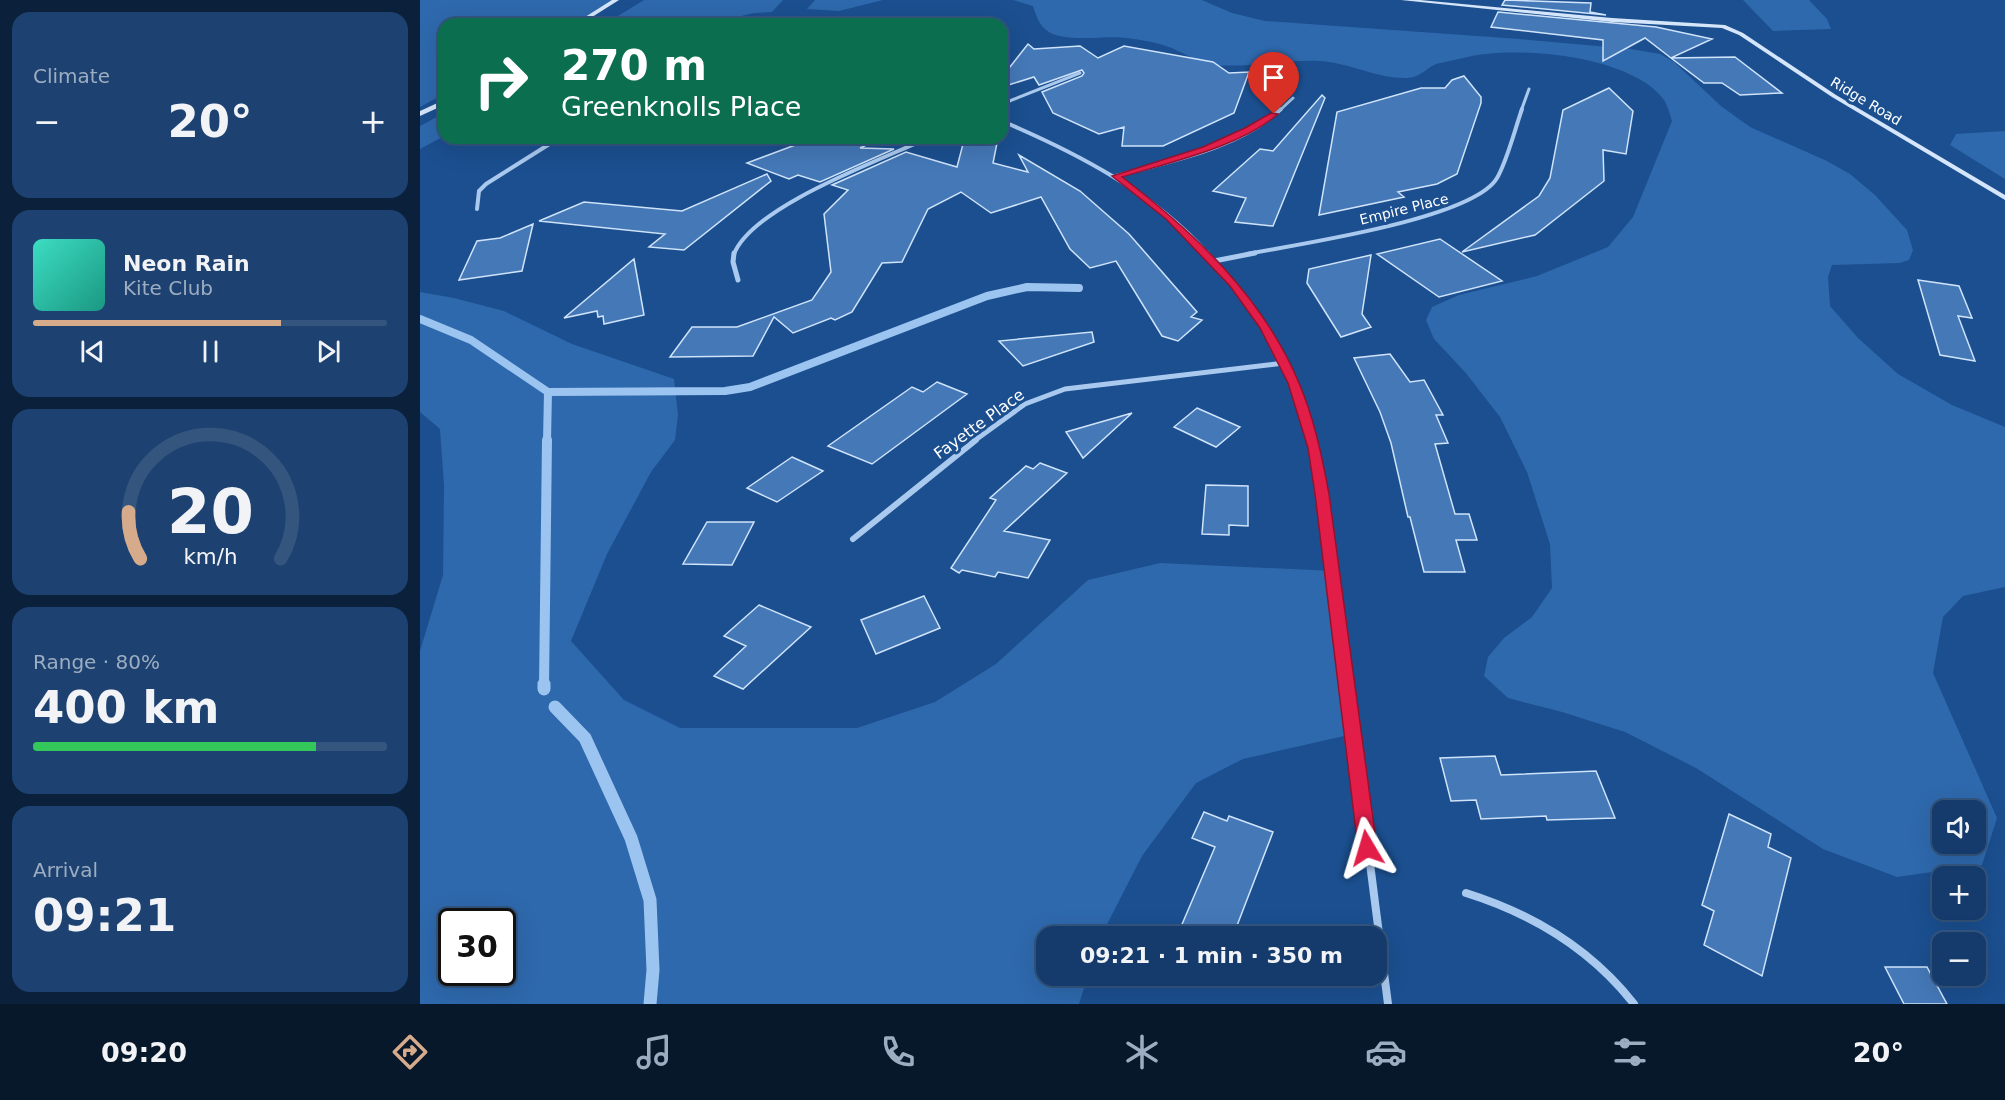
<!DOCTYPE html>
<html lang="en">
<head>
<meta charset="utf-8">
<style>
  :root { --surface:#143b6b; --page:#1d4271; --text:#f1f3f6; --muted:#9dadc1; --line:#33557e; --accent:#d6ab8b }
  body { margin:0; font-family:"DejaVu Sans",sans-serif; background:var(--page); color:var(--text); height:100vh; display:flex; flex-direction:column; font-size:22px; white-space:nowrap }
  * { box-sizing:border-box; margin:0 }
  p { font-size:20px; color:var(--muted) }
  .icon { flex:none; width:33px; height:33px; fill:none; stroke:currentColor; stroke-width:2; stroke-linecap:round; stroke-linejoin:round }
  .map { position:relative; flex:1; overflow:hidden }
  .drawer { display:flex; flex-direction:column; gap:12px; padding:12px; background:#0b203b; width:420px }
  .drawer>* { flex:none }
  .guide { position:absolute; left:18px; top:18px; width:570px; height:126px; border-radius:18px; box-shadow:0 6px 24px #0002,0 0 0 2px var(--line); background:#0b6e4f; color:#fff; overflow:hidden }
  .fabs { position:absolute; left:1512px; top:800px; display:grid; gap:12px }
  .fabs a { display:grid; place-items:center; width:54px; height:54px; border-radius:12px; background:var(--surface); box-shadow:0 6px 24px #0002,0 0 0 2px var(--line); font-size:30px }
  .speed { position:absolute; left:18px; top:908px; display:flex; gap:12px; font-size:30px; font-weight:700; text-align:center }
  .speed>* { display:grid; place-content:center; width:78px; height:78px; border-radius:50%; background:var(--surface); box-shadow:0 6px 24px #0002,0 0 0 2px var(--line); line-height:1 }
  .speed .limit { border:3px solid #111; border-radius:9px; background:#fff; color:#111 }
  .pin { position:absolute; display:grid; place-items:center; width:51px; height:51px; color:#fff; margin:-62px -26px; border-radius:50% 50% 50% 0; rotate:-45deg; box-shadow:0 0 6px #0007 }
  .pin .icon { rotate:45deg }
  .me { position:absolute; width:66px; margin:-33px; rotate:353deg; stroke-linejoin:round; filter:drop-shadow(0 0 4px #0008) }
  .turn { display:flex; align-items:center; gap:21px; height:126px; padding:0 24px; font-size:27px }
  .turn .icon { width:78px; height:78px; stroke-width:2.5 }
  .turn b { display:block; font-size:42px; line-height:51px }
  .big { font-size:45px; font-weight:700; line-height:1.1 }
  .drawer .widget { flex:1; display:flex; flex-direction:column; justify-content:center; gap:9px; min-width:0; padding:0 21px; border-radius:18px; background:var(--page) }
  .drawer .dial { align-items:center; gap:0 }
  .dial svg { height:156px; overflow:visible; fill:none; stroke:var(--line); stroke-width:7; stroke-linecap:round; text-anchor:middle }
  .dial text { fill:var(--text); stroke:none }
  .song { display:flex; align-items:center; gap:18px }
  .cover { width:72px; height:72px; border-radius:9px; background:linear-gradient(135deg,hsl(170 70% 55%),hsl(170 70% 35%)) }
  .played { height:6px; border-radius:3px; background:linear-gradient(90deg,var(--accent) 70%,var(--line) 70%) }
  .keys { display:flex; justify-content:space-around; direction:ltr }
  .heat { display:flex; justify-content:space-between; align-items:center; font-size:33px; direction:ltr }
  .charge { height:9px; border-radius:4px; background:linear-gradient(90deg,#34c759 80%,var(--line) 0) }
  .trip { position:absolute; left:616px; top:926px; width:351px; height:60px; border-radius:18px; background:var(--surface); box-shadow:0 6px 24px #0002,0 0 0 2px var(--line); font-weight:700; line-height:60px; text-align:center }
  .tab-bar { display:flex; height:96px; justify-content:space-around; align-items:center; background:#08182b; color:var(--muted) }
  .tab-bar .icon { width:42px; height:42px }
  .tab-bar .on { color:var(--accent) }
  .tab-bar b { font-size:27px; color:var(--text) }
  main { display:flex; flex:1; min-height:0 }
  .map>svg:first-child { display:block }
</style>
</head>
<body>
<main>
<section class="drawer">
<div class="widget"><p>Climate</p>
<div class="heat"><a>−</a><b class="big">20°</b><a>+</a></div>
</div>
<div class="widget">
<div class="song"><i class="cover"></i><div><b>Neon Rain</b><p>Kite Club</p></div></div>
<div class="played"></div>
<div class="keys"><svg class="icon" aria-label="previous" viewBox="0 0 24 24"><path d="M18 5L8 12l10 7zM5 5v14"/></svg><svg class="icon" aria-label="pause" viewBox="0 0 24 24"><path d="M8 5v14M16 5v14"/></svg><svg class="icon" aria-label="next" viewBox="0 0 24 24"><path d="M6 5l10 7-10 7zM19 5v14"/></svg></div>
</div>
<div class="widget dial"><svg viewBox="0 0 100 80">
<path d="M14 69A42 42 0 1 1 86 69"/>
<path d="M14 69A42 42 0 0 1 8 45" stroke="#d6ab8b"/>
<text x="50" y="56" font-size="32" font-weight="700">20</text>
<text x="50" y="72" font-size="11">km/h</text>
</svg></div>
<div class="widget"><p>Range · 80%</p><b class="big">400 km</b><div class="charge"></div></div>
<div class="widget"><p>Arrival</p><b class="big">09:21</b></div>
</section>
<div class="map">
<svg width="1585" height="1004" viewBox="0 0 1585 1004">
  <rect width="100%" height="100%" fill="#1b4f8f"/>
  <path fill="#2e69ad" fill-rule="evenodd" d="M0,0H194L156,24H24V94L0,107Z
    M224,0H363L352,12L334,13L288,24H185Z
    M395,0H463L419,11L387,9Z
    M593,0H782L812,13L845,21L1099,39L1211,49L1240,54L1254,62L1301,106L1330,127L1407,161L1430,174L1455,195L1487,230L1493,250L1489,260L1480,263L1412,265L1408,277L1410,306L1438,338L1478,374L1532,405L1585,427V587L1543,596L1523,617L1513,673L1577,818L1562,865L1477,877L1403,849L1276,768L1205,732L1142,712L1088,698L1064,676L1068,657L1084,638L1112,617L1132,588L1130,544L1107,472L1080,417L1045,372L1014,339L1006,320L1012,307L1039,295L1117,276L1188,247L1213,217L1252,121C1250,115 1248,106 1244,100C1212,56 1101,46 1052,56C1040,59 1028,61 1016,64C1006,68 1001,77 988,78C958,79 930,63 900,61C865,59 830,68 795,65C778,64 773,57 758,51C743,43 723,40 706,38C685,35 647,43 629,32C620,27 616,16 613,6ZM1522,810H1556V843H1522Z
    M1323,0H1389L1407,19L1411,29L1353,31Z
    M24,113V136L0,149V126Z
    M1585,131V179L1530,145L1536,134Z
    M0,292L34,298L84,311L152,344L254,379L258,415L255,440L231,472L187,554L151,641L204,700L260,728H437L515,702L576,664L668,580L740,563L914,571L933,734L823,759L776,783L722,856L681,936H627V975H668L659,1004H0V651L23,575L24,485L20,429L0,412ZM32,921H82V972H32Z"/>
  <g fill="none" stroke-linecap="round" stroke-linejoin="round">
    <path stroke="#9cc4f0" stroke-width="8" d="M0,319L51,340L128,392L127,441
      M128,392L305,391L330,387L567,296L607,287L659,288"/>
    <path stroke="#9cc4f0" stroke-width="10" d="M124,686L127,440"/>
    <path stroke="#9cc4f0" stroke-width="13" d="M124,689V684
      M135,707L165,738L211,838L230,900L233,970L230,1004"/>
  </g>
  <path fill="#4478b7" stroke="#cfe3fa" stroke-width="1.5" d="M1085,0L1171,3L1170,12L1186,15L1082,5Z
    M1078,12L1236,27L1292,39L1251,58L1225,38L1183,61V40L1071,27Z
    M608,44L614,49L660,46L678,58L704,46L793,62L809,73L829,72L814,113L743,146H702L704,127L679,134L633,113L622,92L662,76L664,73L662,70L619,85L614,77L582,87V77Z
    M1315,57L1362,93L1320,95L1302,83H1284L1251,58Z
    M1044,76L1061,97V103L1037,174L1017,184L978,192L984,197L899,215L917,112L1001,88H1025L1032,80Z
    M1189,88L1213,111L1206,154L1183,150L1184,181L1115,235L1042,252L1119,196L1130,178L1143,110Z
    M902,95L905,98L853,226L815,222L826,198L793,191L840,149L853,151Z
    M394,138H462L440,148L474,149L400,182L378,175L369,179L327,163Z
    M577,143L573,163L608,172L599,155L660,191L709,234L777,312L771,317L782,320L758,341L742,336L696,261L670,268L650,249L621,197L571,213L541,192L508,209L482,262L462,263L432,312L415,320L411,318L373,333L354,317L333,356L250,357L272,327H317L392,300L411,272L404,214L428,190L412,185L486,152L537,167L543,144Z
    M347,174L351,181L264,250L229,247L245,234L119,221L164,202L262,211Z
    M113,224L102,271L39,280L57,241L80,238Z
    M1020,239L1082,281L1019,297L957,254Z
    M951,255L942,314L951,327L921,337L887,283L889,269Z
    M214,259L224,315L184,324L183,316L178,317L177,311L144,318Z
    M1498,280L1539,286L1552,318L1538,316L1555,361L1520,355Z
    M672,332L674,342L603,366L579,341Z
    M970,354L990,382L1004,380L1023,415H1016L1028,443L1015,444L1035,514H1049L1057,540H1036L1045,572H1004L990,517H988L971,443L960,412L934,358Z
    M517,382L547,394L452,464L408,446L492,387L503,392Z
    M777,408L820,427L796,447L754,427Z
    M712,413L663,458L646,432Z
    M372,457L403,471L357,502L327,488Z
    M620,463L647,473L584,531L630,540L608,578L578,572L575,577L542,570L539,573L531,568L576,500L570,498L606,466L613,469Z
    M786,485L828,486V526L809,525V535L782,534Z
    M287,522H334L312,565L263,564Z
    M504,596L520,628L456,654L441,620Z
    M339,605L391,627L323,689L294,676L326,646L304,636Z
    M1075,756L1081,775L1176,771L1195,818L1127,820L1126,816L1061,819L1056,800L1031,801L1020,758Z
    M784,812L807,821L809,816L853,832L813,936H757L795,847L772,838Z
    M1309,814L1351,834L1348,847L1371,858L1342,976L1284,945L1294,911L1282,905Z
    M1465,967H1507L1527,1004H1484Z"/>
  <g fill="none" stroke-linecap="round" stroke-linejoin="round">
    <path stroke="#a9c9ee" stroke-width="3" d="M582,104L660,73
      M859,111L873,98
      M1101,111L1109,89"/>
    <path stroke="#a9c9ee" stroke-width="4" d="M582,121C657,153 733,192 788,254
      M696,176C751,161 818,149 861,109
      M57,209L59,191L66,184L139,138
      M314,254C333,206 461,160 508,138
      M827,254C878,244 1053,219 1077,178C1087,161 1095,129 1102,109"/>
    <path stroke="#a9c9ee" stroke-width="5" d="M314,253L313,262L318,280
      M787,253C823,294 858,340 877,392C883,408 887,425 892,441
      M794,261L835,253
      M554,441L605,404L645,389L864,363"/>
    <path stroke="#a9c9ee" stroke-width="6" d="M891,440L908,529L928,686
      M433,539L556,440"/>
    <path stroke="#a9c9ee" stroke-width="8" d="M927,684L968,1004
      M1046,893C1113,914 1170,948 1214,1004"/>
    <path fill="#d6e6fa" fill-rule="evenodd" d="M192,0H199L161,24H154Z
      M981,0H1000L1192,18L1305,25L1323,33L1416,95L1585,195V200L1412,97L1319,35L1302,28L1192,22Z
      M24,100V105L0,116V111Z"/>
  </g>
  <path fill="#e11d48" stroke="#92132f" stroke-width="1.5" d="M851,113L858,114C820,147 750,162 702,177C775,233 843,297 879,383C894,418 902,456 909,494L957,848L954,854L947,857L941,854L938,848L895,494L888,448L868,383L840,328L810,286L746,219L692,176L783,147L825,128Z"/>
  <g text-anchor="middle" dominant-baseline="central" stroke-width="6" stroke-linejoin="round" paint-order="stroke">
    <g font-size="14" fill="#fff" stroke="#1b4f8f">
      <text transform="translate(1446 101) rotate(31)">Ridge Road</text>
      <text transform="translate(984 209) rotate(-14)">Empire Place</text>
    </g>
    <g font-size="16" fill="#fff" stroke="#1b4f8f">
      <text transform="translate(559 424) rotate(-36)">Fayette Place</text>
    </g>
  </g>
</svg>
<div class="fabs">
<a><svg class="icon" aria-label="sound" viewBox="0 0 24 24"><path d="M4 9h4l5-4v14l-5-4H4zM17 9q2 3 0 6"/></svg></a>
<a>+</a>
<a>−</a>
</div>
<div class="speed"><div class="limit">30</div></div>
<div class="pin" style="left:854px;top:114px;background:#d93025"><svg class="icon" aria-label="arrive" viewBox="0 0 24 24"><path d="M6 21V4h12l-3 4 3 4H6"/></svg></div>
<svg class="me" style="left:947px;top:848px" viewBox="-20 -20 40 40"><path d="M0-17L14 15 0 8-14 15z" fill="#e11d48" stroke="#fff" stroke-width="4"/></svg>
<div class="trip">09:21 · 1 min · 350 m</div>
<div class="guide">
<div class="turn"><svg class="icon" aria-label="right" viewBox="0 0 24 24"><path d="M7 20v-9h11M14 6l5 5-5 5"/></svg><div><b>270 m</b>Greenknolls Place</div></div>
</div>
</div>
</main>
<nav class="tab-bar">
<b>09:20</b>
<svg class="icon on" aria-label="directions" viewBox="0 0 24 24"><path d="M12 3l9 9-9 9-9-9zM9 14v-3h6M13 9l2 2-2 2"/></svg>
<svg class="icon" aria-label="music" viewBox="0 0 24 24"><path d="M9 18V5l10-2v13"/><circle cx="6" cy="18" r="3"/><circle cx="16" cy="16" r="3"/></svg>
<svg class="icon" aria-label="phone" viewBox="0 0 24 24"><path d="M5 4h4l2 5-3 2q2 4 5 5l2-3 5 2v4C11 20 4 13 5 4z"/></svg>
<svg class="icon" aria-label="climate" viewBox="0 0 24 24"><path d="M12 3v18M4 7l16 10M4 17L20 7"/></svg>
<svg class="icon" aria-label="car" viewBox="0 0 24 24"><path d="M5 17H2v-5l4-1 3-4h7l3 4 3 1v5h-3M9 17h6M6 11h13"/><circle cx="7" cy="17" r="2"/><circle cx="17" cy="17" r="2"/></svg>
<svg class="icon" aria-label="filters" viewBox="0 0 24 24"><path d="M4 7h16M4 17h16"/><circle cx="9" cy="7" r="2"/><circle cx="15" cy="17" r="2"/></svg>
<b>20°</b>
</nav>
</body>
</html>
